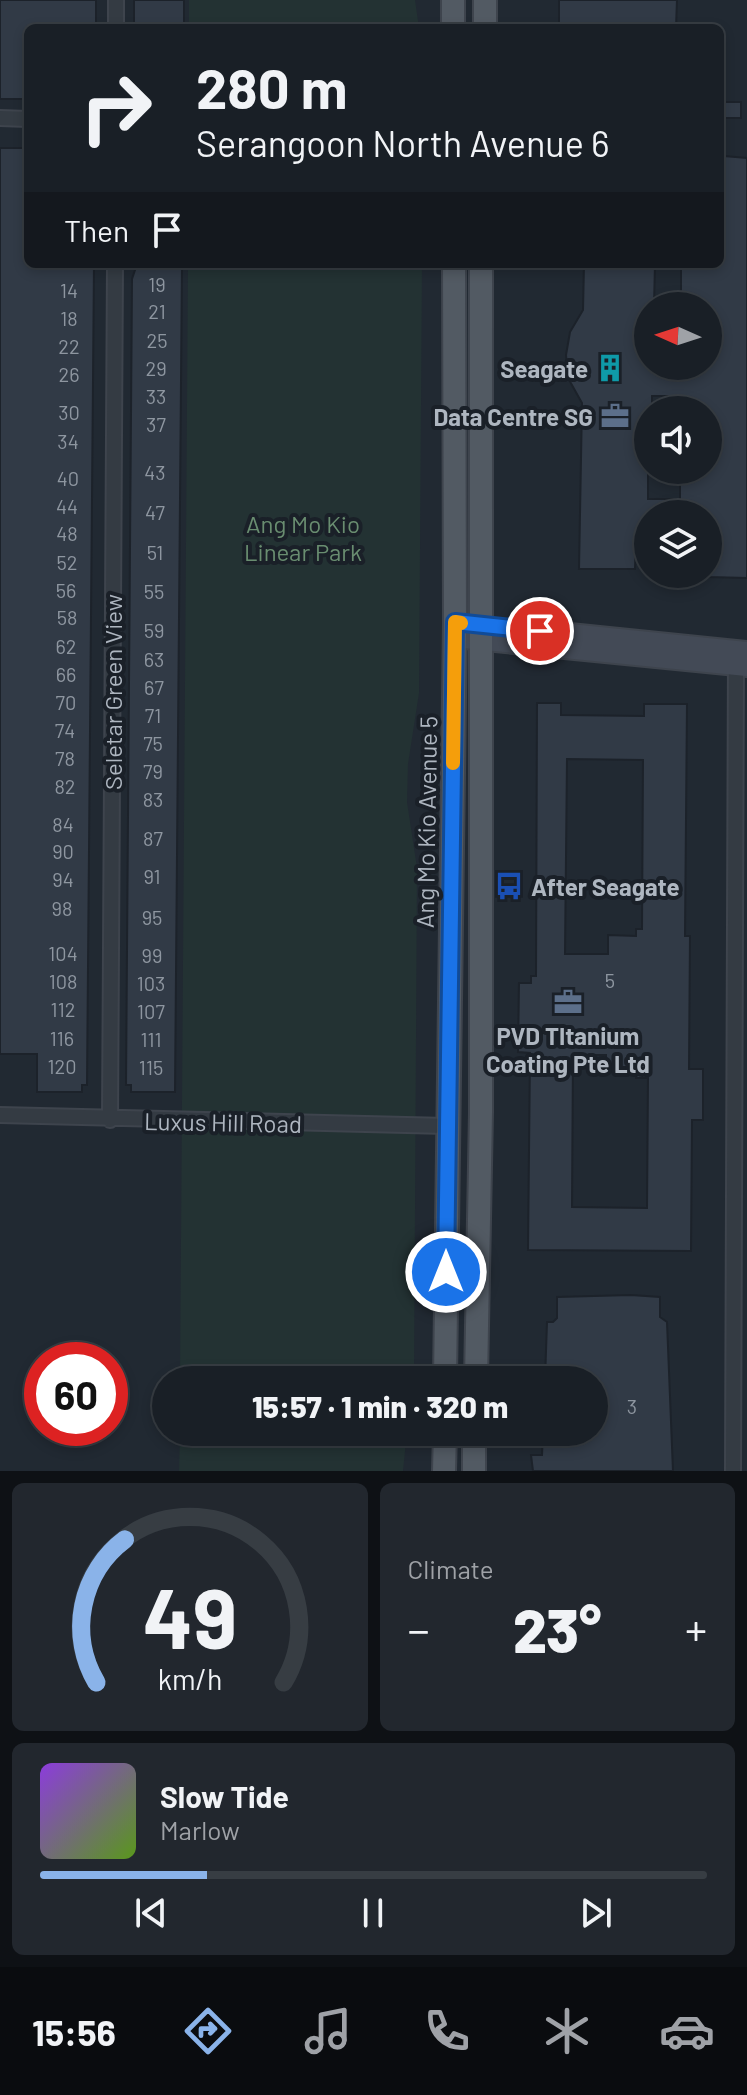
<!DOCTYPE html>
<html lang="en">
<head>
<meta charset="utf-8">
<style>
  :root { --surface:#191f26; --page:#22272e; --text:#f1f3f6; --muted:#9fa2a7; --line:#373d43; --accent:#8ab3e9 }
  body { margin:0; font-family:Barlow,sans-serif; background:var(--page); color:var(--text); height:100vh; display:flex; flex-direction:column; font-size:30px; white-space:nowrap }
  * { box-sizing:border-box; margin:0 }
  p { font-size:26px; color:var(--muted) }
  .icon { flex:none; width:44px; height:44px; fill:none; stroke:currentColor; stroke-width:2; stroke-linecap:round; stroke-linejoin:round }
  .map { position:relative; height:1471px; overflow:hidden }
  .panel { display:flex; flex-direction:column; gap:12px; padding:12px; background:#0e1115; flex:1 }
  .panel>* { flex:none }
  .hud { position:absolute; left:24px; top:24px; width:700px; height:244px; border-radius:12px; box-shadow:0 4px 12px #0003,0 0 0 2px var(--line); background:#191f26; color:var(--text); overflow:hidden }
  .needle { width:52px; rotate:273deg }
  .fabs { position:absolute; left:634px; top:292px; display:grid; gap:16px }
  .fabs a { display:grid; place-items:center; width:88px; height:88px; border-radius:50%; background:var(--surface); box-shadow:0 4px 12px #0003,0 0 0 2px var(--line); font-size:40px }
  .speed { position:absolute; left:24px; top:1342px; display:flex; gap:16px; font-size:40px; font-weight:700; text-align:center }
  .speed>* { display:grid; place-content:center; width:104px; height:104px; border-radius:50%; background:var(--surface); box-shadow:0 4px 12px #0003,0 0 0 2px var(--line); line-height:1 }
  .speed .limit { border:12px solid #d22; background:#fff; color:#111 }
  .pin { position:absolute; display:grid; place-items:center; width:68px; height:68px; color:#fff; margin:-34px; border:4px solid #fff; border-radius:50%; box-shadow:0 2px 8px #0007 }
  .me { position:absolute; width:88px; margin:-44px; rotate:0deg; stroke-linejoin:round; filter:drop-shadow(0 0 6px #0008) }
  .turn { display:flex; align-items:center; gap:28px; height:168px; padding:0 40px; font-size:36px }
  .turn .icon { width:104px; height:104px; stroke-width:2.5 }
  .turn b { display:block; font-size:56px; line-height:68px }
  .then { display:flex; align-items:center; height:76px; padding:0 40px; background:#0003; gap:16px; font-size:30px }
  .big { font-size:60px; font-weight:800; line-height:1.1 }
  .panel .card { flex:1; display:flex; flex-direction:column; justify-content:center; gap:12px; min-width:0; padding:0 28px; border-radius:12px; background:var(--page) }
  .panel .dial { align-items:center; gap:0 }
  .dial svg { height:208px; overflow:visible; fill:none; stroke:var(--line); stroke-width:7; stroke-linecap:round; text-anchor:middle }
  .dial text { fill:var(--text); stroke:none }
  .song { display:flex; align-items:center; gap:24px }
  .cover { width:96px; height:96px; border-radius:12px; background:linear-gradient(135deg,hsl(270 70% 55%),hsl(90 70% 35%)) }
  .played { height:8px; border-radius:4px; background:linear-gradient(90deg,var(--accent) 25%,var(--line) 25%) }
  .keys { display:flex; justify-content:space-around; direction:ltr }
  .heat { display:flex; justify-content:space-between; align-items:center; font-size:44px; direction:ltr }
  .panel .tiles { flex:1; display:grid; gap:12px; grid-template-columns:1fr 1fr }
  .card:last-child { grid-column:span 2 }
  .trip { position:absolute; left:152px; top:1366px; width:456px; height:80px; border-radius:40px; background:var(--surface); box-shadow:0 4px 12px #0003,0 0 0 2px var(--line); font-weight:800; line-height:80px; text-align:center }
  .menu { display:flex; height:128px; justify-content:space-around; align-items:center; background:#0a0c0f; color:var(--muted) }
  .menu .icon { width:56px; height:56px }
  .menu .active { color:var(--accent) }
  .menu b { font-size:36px; color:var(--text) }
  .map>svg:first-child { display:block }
</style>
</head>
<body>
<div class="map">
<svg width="747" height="1471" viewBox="0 0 747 1471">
  <rect width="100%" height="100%" fill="#212932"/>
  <path fill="#233233" d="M189,0H415L419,28H189Z
    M188,264H422L419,693L408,764L407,802L417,868L414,1380H180Z
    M180,1432H407L403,1471H179Z"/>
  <path fill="#313a46" stroke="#1c222a" stroke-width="2" fill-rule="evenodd" d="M0,0H96V28H28V99H0Z
    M134,0H184V28H134Z
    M559,0H677L676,28H559Z
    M720,102H741V118H720Z
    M0,148H28V264H94L87,1085H82V1092H37V1054H0Z
    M724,156L747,158V578L708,577V514H648V542H636L635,569H579L582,403L568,378L566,355L570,332L583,310L584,264H655L654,306H648V366H708V306H681V264H720V169H723ZM652,396H681V410H708V470H680V499H648V410H652Z
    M137,264H182L175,1092H131V1085H126L132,279Z
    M537,703H561V715L644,716V704H687L685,936H690L689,1069H703V1120H692L691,1251L528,1250L530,1053L518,1052L519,983H531V976H536ZM567,759L643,760L642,929H636V936L608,935V954H565ZM573,1055H606V1072H636V1078H648L647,1208L572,1207Z
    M631,1295L660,1297V1317L667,1322L673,1471H533L531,1455H542L543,1432H594V1380H545L547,1322H553L557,1318V1297Z"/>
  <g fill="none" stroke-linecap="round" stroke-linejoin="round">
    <defs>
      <path id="street" d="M116,28V0
        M0,118L28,119
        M0,1115L447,1126
        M110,1120L115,264
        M733,1471L736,655"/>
      <path id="secondary" d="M560,633L747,652
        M454,637L747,666"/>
      <path id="primary" d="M453,28V0
        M485,28V0
        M445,1380L455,622L454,264
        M476,1380L481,1112V264
        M444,1471L445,1432
        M474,1471V1432"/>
    </defs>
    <use href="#street" stroke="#3e444d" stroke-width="18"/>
    <use href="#secondary" stroke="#3e444d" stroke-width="24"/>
    <use href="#primary" stroke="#3e444d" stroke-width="26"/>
    <use href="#street" stroke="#343b43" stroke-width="14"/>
    <use href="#secondary" stroke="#434a56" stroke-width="20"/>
    <use href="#primary" stroke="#525a63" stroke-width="22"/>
  </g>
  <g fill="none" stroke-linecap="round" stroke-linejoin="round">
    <defs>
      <path id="route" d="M446,1272L455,622L540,631"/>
    </defs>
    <use href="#route" stroke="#114b97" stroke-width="20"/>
    <use href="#route" stroke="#1a73e8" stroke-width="14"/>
    <path stroke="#f59e0b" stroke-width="14" d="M453,763L455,622L461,623"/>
  </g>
  <defs>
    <symbol id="building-bare" viewBox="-9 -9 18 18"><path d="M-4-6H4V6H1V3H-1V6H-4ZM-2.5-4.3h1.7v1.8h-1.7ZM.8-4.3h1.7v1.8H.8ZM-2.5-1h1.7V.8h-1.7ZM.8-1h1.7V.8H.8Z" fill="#0f9aa8" stroke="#1a2028" stroke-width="2.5" paint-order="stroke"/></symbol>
    <symbol id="office-bare" viewBox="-9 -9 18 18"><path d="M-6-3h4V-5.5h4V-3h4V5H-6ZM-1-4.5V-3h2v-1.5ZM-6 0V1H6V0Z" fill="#5c6f8a" stroke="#1a2028" stroke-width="2.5" paint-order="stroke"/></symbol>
    <symbol id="bus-bare" viewBox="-9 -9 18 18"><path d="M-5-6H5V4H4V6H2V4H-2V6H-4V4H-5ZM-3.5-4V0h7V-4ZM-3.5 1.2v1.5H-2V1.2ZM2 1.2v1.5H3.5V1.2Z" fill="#1a4fb4" stroke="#1a2028" stroke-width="2.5" paint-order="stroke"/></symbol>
  </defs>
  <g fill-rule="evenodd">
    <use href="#building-bare" x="590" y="348" width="40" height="40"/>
    <use href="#office-bare" x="595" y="396" width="40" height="40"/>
    <use href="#bus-bare" x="489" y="866" width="40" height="40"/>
    <use href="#office-bare" x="548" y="982" width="40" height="40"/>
  </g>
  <g text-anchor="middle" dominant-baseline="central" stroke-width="8" stroke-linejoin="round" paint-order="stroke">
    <g font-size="20" fill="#8e96a0">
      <text x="157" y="284">19</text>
      <text x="69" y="290">14</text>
      <text x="157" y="311">21</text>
      <text x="69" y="318">18</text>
      <text x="157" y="340">25</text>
      <text x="69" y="346">22</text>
      <text x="156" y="368">29</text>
      <text x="69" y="374">26</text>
      <text x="156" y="396">33</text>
      <text x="69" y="412">30</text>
      <text x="156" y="424">37</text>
      <text x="68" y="441">34</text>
      <text x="155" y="472">43</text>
      <text x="68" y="478">40</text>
      <text x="67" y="506">44</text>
      <text x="155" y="512">47</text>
      <text x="67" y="533">48</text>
      <text x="155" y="552">51</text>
      <text x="67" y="562">52</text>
      <text x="66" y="590">56</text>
      <text x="154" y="591">55</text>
      <text x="67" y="617">58</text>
      <text x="154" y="630">59</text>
      <text x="66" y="646">62</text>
      <text x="154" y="659">63</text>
      <text x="66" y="674">66</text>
      <text x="154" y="687">67</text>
      <text x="66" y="702">70</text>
      <text x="153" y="715">71</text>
      <text x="65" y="730">74</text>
      <text x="153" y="743">75</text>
      <text x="65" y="758">78</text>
      <text x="153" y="771">79</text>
      <text x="65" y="786">82</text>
      <text x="153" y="799">83</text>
      <text x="63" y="824">84</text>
      <text x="153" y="838">87</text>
      <text x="63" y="851">90</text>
      <text x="152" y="876">91</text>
      <text x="63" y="879">94</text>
      <text x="62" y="908">98</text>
      <text x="152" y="917">95</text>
      <text x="63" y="953">104</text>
      <text x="152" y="955">99</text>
      <text x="610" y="980">5</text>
      <text x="63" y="981">108</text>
      <text x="151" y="983">103</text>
      <text x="63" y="1009">112</text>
      <text x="151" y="1011">107</text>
      <text x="62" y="1038">116</text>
      <text x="151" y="1039">111</text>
      <text x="62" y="1066">120</text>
      <text x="151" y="1067">115</text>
      <text x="632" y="1406">3</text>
    </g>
    <g font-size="24" font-weight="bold" fill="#aeb6c0" stroke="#1a2028" text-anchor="end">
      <text x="588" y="368">Seagate</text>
      <text x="593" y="416">Data Centre SG</text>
      <text x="531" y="886" text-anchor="start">After Seagate</text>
      <text x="568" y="1035" text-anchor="middle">PVD TItanium<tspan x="568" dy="28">Coating Pte Ltd</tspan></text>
    </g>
    <g font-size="24" fill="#698d70" stroke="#1a2028">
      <text x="303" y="523">Ang Mo Kio<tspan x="303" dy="28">Linear Park</tspan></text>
    </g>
    <g font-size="24" fill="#aeb6c0" stroke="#1a2028">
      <text transform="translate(112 692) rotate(-90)">Seletar Green View</text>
      <text transform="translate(426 822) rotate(-89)">Ang Mo Kio Avenue 5</text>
      <text transform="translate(223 1122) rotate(1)">Luxus Hill Road</text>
    </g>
  </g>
</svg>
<div class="fabs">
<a><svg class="needle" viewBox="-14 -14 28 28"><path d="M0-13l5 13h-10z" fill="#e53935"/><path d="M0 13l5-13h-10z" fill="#9fa2a7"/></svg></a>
<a><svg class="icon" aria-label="sound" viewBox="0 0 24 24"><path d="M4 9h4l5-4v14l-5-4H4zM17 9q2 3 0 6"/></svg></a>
<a><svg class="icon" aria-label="layers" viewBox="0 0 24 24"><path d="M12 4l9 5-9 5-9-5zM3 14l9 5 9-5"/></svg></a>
</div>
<div class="speed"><div class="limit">60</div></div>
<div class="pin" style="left:540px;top:631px;background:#d93025"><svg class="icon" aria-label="arrive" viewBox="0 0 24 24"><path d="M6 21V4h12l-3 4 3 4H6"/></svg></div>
<svg class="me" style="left:446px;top:1272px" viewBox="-20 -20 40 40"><circle r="17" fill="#1a73e8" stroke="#fff" stroke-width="3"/><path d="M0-11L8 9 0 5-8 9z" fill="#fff"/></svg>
<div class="trip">15:57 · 1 min · 320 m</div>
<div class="hud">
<div class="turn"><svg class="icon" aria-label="right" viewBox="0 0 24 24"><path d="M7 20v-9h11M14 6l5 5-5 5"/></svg><div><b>280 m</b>Serangoon North Avenue 6</div></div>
<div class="then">Then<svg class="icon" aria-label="arrive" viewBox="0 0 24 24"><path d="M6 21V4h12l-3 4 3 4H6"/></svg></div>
</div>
</div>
<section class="panel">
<div class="tiles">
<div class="card dial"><svg viewBox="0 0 100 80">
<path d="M14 69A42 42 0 1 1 86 69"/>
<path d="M14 69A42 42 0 0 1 25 14" stroke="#8ab3e9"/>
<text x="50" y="56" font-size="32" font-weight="700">49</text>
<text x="50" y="72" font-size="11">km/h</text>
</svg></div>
<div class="card"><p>Climate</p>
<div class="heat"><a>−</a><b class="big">23°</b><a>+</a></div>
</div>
<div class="card">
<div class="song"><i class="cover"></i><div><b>Slow Tide</b><p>Marlow</p></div></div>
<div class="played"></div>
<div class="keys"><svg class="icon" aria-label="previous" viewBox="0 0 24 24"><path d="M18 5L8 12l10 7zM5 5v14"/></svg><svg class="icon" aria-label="pause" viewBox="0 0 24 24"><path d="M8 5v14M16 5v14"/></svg><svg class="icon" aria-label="next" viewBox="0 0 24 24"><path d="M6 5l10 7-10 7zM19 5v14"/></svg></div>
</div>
</div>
</section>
<nav class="menu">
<b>15:56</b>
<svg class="icon active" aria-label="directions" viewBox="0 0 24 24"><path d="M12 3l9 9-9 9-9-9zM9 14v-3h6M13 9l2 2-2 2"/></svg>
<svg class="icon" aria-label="music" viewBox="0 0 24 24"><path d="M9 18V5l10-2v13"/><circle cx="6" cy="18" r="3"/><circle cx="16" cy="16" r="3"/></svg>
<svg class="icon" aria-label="phone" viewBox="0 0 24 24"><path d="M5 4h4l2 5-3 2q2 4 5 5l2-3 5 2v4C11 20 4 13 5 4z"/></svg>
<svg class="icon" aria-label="climate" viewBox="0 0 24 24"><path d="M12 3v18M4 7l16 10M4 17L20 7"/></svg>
<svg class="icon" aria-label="car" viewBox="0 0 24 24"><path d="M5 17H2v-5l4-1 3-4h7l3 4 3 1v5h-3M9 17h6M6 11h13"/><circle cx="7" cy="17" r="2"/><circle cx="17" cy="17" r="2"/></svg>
</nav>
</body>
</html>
